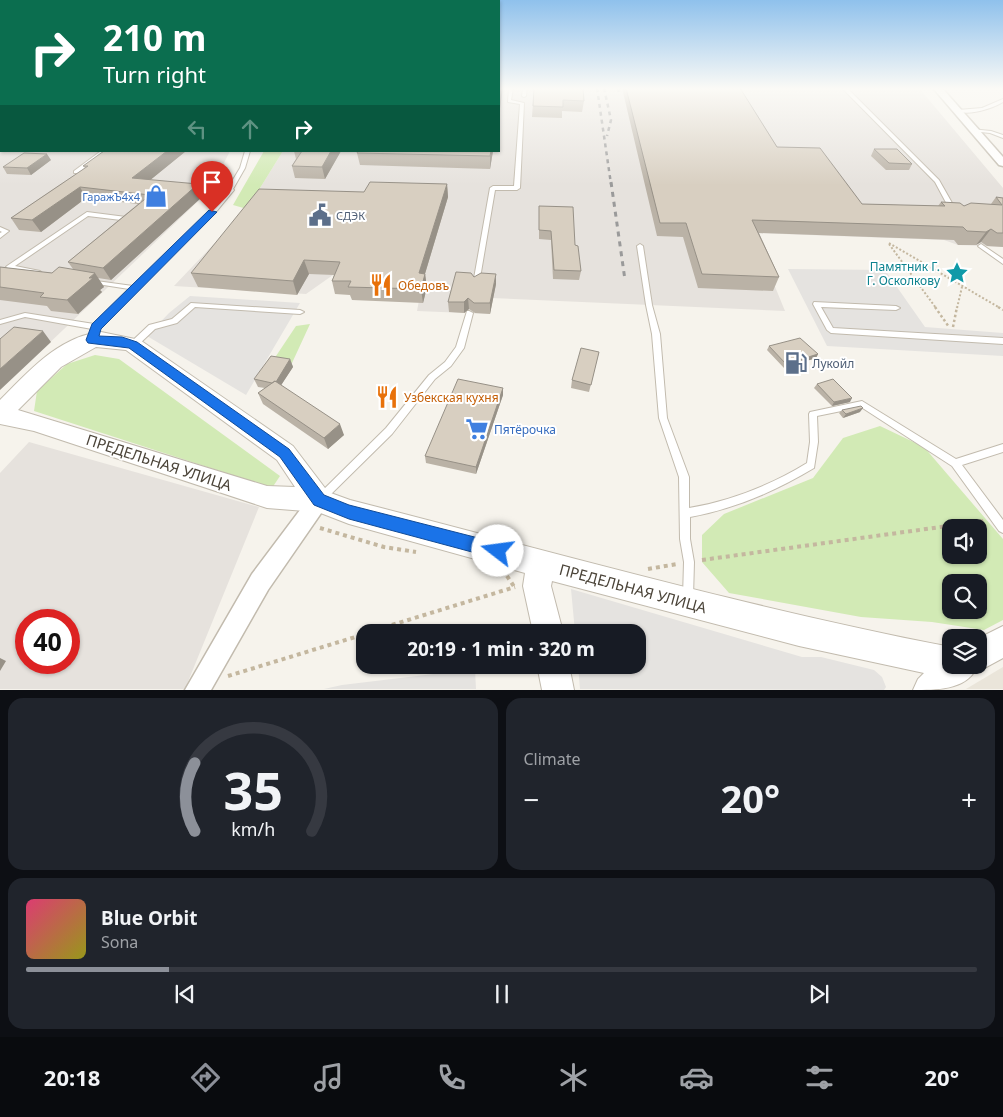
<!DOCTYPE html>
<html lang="en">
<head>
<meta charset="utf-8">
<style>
  :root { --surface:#171b24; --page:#20242c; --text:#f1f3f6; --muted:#9ea1a6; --line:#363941; --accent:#8c9099 }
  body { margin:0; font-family:"Noto Sans",sans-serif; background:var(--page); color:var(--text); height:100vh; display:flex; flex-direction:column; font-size:19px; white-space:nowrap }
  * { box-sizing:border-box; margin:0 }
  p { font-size:16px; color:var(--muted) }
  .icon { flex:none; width:28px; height:28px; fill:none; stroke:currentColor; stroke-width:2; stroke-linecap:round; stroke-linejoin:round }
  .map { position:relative; height:690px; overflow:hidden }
  .panel { display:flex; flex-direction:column; gap:8px; padding:8px; background:#0d0f14; flex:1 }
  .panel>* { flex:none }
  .hud { position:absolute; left:0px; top:0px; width:500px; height:152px; box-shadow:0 1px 4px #0004; background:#0b6e4f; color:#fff; overflow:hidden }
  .fabs { position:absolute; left:942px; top:519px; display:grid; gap:10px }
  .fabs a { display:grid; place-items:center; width:45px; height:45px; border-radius:10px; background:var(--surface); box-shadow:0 1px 4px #0004; font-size:25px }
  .speed { position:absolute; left:15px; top:609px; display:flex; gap:10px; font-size:25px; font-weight:700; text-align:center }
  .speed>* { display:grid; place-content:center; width:65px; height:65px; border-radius:50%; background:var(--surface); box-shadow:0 1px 4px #0004; line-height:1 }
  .speed .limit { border:8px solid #d22; background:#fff; color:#111 }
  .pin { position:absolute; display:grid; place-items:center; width:42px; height:42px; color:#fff; margin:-51px -21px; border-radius:50% 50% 50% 0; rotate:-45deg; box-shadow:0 0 5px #0007 }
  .pin .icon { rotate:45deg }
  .me { position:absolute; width:55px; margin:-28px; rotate:285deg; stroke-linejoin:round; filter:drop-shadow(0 0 4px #0008) }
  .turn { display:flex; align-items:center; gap:18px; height:105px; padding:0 20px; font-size:22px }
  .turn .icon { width:65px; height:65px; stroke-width:2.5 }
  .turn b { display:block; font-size:35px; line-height:42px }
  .lanes { display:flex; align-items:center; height:48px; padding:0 20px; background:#0003; justify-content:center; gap:25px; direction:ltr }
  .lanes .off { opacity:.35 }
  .big { font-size:38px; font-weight:700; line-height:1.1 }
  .panel .widget { flex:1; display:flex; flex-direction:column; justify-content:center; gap:8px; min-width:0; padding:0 18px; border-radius:15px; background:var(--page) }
  .panel .dial { align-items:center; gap:0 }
  .dial svg { height:130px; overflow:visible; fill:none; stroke:var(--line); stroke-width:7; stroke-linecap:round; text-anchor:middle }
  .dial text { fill:var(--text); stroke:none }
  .song { display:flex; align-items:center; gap:15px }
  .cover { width:60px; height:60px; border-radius:8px; background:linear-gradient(135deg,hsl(340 70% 55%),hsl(60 70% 35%)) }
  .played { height:5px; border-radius:2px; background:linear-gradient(90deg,var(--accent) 15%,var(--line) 15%) }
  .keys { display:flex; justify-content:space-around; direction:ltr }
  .heat { display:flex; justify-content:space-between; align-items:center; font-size:28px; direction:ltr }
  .panel .tiles { flex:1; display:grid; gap:8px; grid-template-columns:1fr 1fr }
  .widget:last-child { grid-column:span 2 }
  .trip { position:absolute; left:356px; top:624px; width:290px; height:50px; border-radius:15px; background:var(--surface); box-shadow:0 1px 4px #0004; font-weight:700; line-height:50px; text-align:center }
  .dock { display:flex; height:80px; justify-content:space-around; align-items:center; background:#090b0e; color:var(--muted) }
  .dock .icon { width:35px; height:35px }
  .dock .current { color:var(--accent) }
  .dock b { font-size:22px; color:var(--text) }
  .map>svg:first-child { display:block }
</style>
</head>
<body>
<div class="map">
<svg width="1003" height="690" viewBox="0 0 1003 690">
  <rect width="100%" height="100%" fill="#f6f3ec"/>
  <path fill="#eae5da" d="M1003,667V689H966Z"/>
  <path fill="#e6e2dd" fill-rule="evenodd" d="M0,88L1,151H230L211,189L0,390Z
    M499,88H919L1003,188V247L958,245L944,240L753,233L785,311L492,298L490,314L417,311L423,279L333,275L306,294L174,286L247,209L283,151H499Z
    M29,442L259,507L185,689H0V473ZM26,620H69V662H26Z"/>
  <path fill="#d2eab5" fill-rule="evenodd" d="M264,151H283L247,209L233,205Z
    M310,324L292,363L274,359L296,326Z
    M95,355L119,359L280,476L272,488L34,411L37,391L67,364Z
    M880,426L924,447L1003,539V620L984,630L932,622L861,617L729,593L702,562V535L724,514L813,478L843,438ZM951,528H979V555H951ZM951,582H979V610H951Z"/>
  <path fill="#e5e3e0" d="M788,269L885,270L925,327L1003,333V356L827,346Z
    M190,296L300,303L246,395L147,336L169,313Z
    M571,589L802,657H821L874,670L882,677L886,687L884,690L580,689L578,665H638V632H575Z
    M475,669L476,689H324L342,685Z"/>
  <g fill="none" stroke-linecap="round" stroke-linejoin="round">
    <defs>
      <path id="service" d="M509,88H513L511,100L524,103L520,188L517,190H495L479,284L476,286L473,284L490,188L493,186H514L520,104L508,102Z
        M523,88H527L526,96L524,97L522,96Z
        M842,88H847L939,180L956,210L955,211H951L950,210L935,182Z
        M1003,99V102C991,109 969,116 956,111L958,110L982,108Z
        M971,129L991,131L1003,135V138L990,133L971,131Z
        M0,145H1V147H0Z
        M101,151H107L78,173H74V171Z
        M245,151H250L245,168L233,189L234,190L215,213L163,262L99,328L95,342L92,343L88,340L92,329L25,317L0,324V320L25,313L94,324L129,289L91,283L88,281L89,280L133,286L198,223L211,210L226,191L190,190L187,188L188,187L228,188L240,168Z
        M87,212L126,217L129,219L122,224L119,222L121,220L88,216L15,266L40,271L41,272L40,273L7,268L6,267L7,266Z
        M0,227L9,231L0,238V233L2,232L0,231Z
        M640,244L643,246L652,305L660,334L667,418L689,477V508C731,501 771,485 807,463L810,442L809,414L810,412L862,401L956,459L1003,444V452L962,465L1003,520V533L999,531L952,466L861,407L817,416L818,442L814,468C776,491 734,509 690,517V539L694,562L693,597L692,601L688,602L684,601L683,597L684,562L680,539L679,477L659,418L652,334L646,305L637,246Z
        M981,244L1003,259V264L979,247L978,246Z
        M814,302L896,306L900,308L896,310L821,307L833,328L1003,338V344L831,333L827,330L813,304Z
        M191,303L300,310L304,312L300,314L195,307L177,323L155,329L136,347H130L129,345L130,343L149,325L172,319Z
        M467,311H469L473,313L464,348L451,366L435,379L392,434L323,502L320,503L317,502L315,499L317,496L386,428L429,375L445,362L456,347Z"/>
      <path id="minor" d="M933,88H942L1003,157V166L999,165Z
        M319,491L326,494L329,500L326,506L268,590L211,690H185L252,574L312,494Z"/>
      <path id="tertiary" d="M101,332L140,340L293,446L328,492L350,500C550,551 748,608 951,647V665H979V638L1003,626V658L979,671L976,669C965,690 936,690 913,690L918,679L924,673L799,646L552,581L551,586L563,632H533L523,586L525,573L349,524L318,512L267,508L34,431L0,424V400C28,372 59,336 101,332ZM96,347L126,350L277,460L295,487L267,486L18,410L61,367Z
        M537,665H569L574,690H542Z"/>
    </defs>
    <use href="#service" stroke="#c2bbae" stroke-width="2"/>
    <use href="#minor" stroke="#c2bbae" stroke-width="3"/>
    <use href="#tertiary" stroke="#c2bbae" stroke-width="2"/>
    <path stroke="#c4b79f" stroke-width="2" stroke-dasharray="2 2" stroke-linecap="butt" d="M889,243L1000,308
      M889,244L936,308
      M957,308L962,287"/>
    <path stroke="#c4b79f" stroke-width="2.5" stroke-dasharray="2.5 2.5" stroke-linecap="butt" d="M935,307L949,327
      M998,307L1003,310
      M953,327L957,307"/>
    <path stroke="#c4b79f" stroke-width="4" stroke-dasharray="4 4" stroke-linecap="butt" d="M320,528L384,547L416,552
      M702,560L984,521
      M648,569L677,564
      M507,576L515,588
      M369,632L515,587
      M228,676L365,634"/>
    <use href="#service" fill="#fff" fill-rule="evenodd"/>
    <use href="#minor" fill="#fff" fill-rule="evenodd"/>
    <use href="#tertiary" fill="#fff" fill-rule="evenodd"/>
    <path stroke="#9a9a9a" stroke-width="2.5" stroke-dasharray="4 4" stroke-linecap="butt" d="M597,88L611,184
      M604,88L611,120L607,136
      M618,88L619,92"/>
    <path stroke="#9a9a9a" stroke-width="3" stroke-dasharray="5 5" stroke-linecap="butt" d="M611,182L625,280"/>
  </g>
  <path fill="#bab2a6" d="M0,88H1V127H0Z
    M534,88L584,101L582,112L562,111V118L532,117Z
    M622,88H740L777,147L862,204L938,206L941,202L964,206L991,204L996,197L1003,198V247L987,246L981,242L976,245H958L954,240L759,233L779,277L773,291L698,288L683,237L657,236Z
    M874,149L912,164L909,170H886L871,156Z
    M104,151H186L150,180L203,196L111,280L98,278L104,287L100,290L102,292L78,314L51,311L47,306L0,300V267L52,273L73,269L68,262L138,204L86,198L41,232L19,230L11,218L85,168L83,166Z
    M294,151H341L325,179L295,178L292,166L296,159Z
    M493,151L490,169L360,165L357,153Z
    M51,160L31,175L7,174L3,167Z
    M447,184L448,197L425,274L427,287L423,303L352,300L350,295L335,294L332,281L334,275L309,274L297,295L198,287L191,273L364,192Z
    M539,206L575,245L581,271L579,280L553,279L551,240L539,239Z
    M474,277L496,284L490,314L475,313L469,309L464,313L449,312L448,302Z
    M769,346L818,354L816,358L784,368L767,350Z
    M599,352L589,392L571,388L572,380Z
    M290,359L293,367L281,385L344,435L328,449L263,404L258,393L265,388L258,387L254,379Z
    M817,384L850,402L832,406L814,388Z
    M503,388V395L476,474L426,463L425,456Z
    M842,410L860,412L843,418L839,413Z"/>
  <path fill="#979187" d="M501,88H503L499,115V104Z
    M167,151H186L138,190L132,178Z
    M331,151H341L325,179L322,167Z
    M491,151H493L490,169V156Z
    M47,154L51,160L31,175L27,168Z
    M198,184L203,196L111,280L103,268Z
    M447,184L448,197L421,287L419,273Z
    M80,187L86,198L41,232L32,220Z
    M991,229L981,242L976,245L986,232Z
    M304,260L309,274L297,295L293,281Z
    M95,273L104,287L100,290L102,292L78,314L67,300Z
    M425,274L427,287L423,303L421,289Z
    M496,274V284L490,314V303Z
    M468,298L469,309L464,313V302Z
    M43,331L51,342L0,390V369Z
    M818,354L816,358L784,368L786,364Z
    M290,359L293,367L278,390L275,383Z
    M503,388V395L476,474V467Z
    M852,398L850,402L832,406L834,402Z
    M863,408L860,412L843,418L846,414Z
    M340,424L344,435L328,449L324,438Z
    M0,658L6,661L0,671Z"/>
  <path fill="#d8cfc1" stroke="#979187" d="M0,88H1V115H0Z
    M499,88H501L499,104Z
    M534,88H583L584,101L563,100V107L533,106Z
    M626,88H740L777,147L820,148L862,204L945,206L941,202L960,203L964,206L971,203L1002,205L996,197L1003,198V233H997L991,229L986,232L967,231L963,227L752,220L779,277L702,274L686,223H660Z
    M874,149H897L912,164L889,163Z
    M104,151H167L132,178L198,184L103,268L68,262L150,195L80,187L32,220L11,218L88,166H83Z
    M302,151H331L322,167L292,166Z
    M358,151H491L490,156L357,153Z
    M24,153L47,154L27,168L3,167Z
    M370,182L447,184L419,273L425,274L421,289L348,287L351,281H332L340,262L304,260L293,281L191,273L259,189L364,192Z
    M539,206L573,207L575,245L578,246L581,271L554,270L551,231L539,230Z
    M0,267L52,273L59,267L95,273L89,278H93L67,300L40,297L44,293L0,287Z
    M456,272L471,273L474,277L481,273L496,274L490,303H474L468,298L464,302H448Z
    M14,327L43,331L0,369V339Z
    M800,338L818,354L786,364L769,346Z
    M581,348L599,352L591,385L572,380Z
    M271,356L290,359L276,382L275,381L272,383L254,379Z
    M458,379L503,388L476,467L425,456Z
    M833,379L852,398L834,402L817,384Z
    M275,381L340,424L324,438L258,393Z
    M861,406L863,408L846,414L842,410Z"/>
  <linearGradient id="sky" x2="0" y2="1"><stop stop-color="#8fc1ec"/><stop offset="0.48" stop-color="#fbfaf6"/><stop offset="1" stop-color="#fbfaf6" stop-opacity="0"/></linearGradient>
  <rect width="1003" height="185" fill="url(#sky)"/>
  <path fill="#1a73e8" stroke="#114b97" d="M209,210L217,212L101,329L99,336L122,337L137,342L289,449L324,495L349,505L498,543L504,546L506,551L504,556L498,559L349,519L314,505L280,457L129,348L88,343L86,340L92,324Z"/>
  <defs>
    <symbol id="shop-bare" viewBox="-9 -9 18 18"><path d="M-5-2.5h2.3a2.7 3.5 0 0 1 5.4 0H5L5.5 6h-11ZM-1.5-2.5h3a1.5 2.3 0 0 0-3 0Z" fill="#3f7fe0" stroke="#fff" stroke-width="2.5" paint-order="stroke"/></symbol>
    <symbol id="civic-bare" viewBox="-9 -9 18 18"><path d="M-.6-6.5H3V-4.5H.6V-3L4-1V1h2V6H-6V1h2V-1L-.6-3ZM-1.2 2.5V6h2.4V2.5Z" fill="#5c6f8a" stroke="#fff" stroke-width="2.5" paint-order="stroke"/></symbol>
    <symbol id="sight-bare" viewBox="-9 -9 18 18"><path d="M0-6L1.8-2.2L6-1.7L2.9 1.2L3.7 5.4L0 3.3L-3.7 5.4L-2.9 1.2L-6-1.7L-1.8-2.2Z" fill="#0f9aa8" stroke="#fff" stroke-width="2.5" paint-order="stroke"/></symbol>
    <symbol id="restaurant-bare" viewBox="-9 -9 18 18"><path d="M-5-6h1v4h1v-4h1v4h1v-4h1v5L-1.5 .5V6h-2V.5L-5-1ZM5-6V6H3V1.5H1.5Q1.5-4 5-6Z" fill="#e8710a" stroke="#fff" stroke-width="2.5" paint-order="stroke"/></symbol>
    <symbol id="fuel-bare" viewBox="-9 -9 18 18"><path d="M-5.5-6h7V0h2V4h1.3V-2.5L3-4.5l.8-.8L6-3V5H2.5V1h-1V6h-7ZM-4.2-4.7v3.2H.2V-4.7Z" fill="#5c6f8a" stroke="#fff" stroke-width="2.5" paint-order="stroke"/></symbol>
    <symbol id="supermarket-bare" viewBox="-9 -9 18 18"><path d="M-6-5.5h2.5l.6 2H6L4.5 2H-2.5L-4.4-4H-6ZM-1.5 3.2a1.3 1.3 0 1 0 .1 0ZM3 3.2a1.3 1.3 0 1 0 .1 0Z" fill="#3f7fe0" stroke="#fff" stroke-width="2.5" paint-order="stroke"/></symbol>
  </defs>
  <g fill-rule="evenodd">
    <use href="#shop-bare" x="140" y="180" width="32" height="32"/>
    <use href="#civic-bare" x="304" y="199" width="32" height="32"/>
    <use href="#sight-bare" x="941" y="257" width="32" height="32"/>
    <use href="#restaurant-bare" x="365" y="269" width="32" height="32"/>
    <use href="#fuel-bare" x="780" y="347" width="32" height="32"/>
    <use href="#restaurant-bare" x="371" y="381" width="32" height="32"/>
    <use href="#supermarket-bare" x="461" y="413" width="32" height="32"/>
  </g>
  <g text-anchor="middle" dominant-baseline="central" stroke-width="4" stroke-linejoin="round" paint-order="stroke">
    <g font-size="11" fill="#366cbe" stroke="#fff" text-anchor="end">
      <text x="140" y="196">ГаражЪ4х4</text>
    </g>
    <g font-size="11" fill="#4e5e75" stroke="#fff" text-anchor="start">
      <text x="336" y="215">СДЭК</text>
    </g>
    <g font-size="12" fill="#0d838f" stroke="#fff" text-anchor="end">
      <text x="940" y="266">Памятник Г.<tspan x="940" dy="14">Г. Осколкову</tspan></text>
    </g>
    <g font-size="12" fill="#c56008" stroke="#fff" text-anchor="start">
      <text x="398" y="285">Обедовъ</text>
      <text x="404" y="397">Узбекская кухня</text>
    </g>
    <g font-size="12" fill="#4e5e75" stroke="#fff" text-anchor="start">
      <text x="812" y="363">Лукойл</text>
    </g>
    <g font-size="12" fill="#366cbe" stroke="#fff" text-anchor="start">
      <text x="494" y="429">Пятёрочка</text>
    </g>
    <g font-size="15" fill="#4b4439" stroke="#fff">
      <text transform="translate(159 462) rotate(18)">ПРЕДЕЛЬНАЯ УЛИЦА</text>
      <text transform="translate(633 588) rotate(15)">ПРЕДЕЛЬНАЯ УЛИЦА</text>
    </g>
  </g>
</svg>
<div class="fabs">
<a><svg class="icon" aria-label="sound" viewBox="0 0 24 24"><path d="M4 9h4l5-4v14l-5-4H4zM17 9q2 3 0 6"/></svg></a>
<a><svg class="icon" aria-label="search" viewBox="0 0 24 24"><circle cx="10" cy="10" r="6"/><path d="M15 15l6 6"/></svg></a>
<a><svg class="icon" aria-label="layers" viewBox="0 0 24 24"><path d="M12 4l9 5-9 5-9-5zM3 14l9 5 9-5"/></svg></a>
</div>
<div class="speed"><div class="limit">40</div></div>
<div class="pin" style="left:212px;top:212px;background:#d93025"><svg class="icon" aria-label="arrive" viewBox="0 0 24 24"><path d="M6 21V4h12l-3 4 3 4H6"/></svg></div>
<svg class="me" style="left:498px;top:551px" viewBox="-20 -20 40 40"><circle r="19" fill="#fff"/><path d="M0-13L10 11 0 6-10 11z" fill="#1a73e8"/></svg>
<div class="trip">20:19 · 1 min · 320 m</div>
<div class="hud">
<div class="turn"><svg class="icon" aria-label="right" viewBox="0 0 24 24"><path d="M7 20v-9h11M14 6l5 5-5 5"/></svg><div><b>210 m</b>Turn right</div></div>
<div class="lanes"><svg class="icon off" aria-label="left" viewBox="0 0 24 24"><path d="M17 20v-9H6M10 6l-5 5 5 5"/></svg><svg class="icon off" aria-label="ahead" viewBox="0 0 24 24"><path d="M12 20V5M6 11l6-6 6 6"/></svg><svg class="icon" aria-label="right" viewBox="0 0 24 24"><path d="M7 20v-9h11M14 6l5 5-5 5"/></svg></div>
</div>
</div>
<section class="panel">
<div class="tiles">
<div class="widget dial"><svg viewBox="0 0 100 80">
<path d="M14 69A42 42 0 1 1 86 69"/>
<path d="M14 69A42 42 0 0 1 14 27" stroke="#8c9099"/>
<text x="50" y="56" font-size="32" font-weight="700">35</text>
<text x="50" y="72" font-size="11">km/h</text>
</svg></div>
<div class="widget"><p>Climate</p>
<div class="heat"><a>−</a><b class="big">20°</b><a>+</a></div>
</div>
<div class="widget">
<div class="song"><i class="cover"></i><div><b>Blue Orbit</b><p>Sona</p></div></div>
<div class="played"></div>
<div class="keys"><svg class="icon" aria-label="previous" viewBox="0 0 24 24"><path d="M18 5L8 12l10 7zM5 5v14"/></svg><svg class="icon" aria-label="pause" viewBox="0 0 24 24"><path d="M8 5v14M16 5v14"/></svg><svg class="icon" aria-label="next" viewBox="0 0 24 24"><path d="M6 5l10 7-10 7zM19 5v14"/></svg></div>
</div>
</div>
</section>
<nav class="dock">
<b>20:18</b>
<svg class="icon current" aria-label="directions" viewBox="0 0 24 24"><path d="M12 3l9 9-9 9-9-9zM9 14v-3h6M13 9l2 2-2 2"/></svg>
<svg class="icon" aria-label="music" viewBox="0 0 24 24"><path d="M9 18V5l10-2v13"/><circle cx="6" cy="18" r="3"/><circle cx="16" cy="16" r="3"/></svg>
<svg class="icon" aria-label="phone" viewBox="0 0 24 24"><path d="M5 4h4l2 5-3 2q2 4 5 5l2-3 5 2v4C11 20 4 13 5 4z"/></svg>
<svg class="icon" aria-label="climate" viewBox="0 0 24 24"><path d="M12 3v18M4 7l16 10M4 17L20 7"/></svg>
<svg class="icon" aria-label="car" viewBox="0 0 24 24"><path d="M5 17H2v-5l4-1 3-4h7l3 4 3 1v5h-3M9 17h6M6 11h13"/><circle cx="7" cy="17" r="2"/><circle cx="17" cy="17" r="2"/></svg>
<svg class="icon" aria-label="filters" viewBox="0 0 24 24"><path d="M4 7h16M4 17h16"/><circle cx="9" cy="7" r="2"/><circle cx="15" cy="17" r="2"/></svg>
<b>20°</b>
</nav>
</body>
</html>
